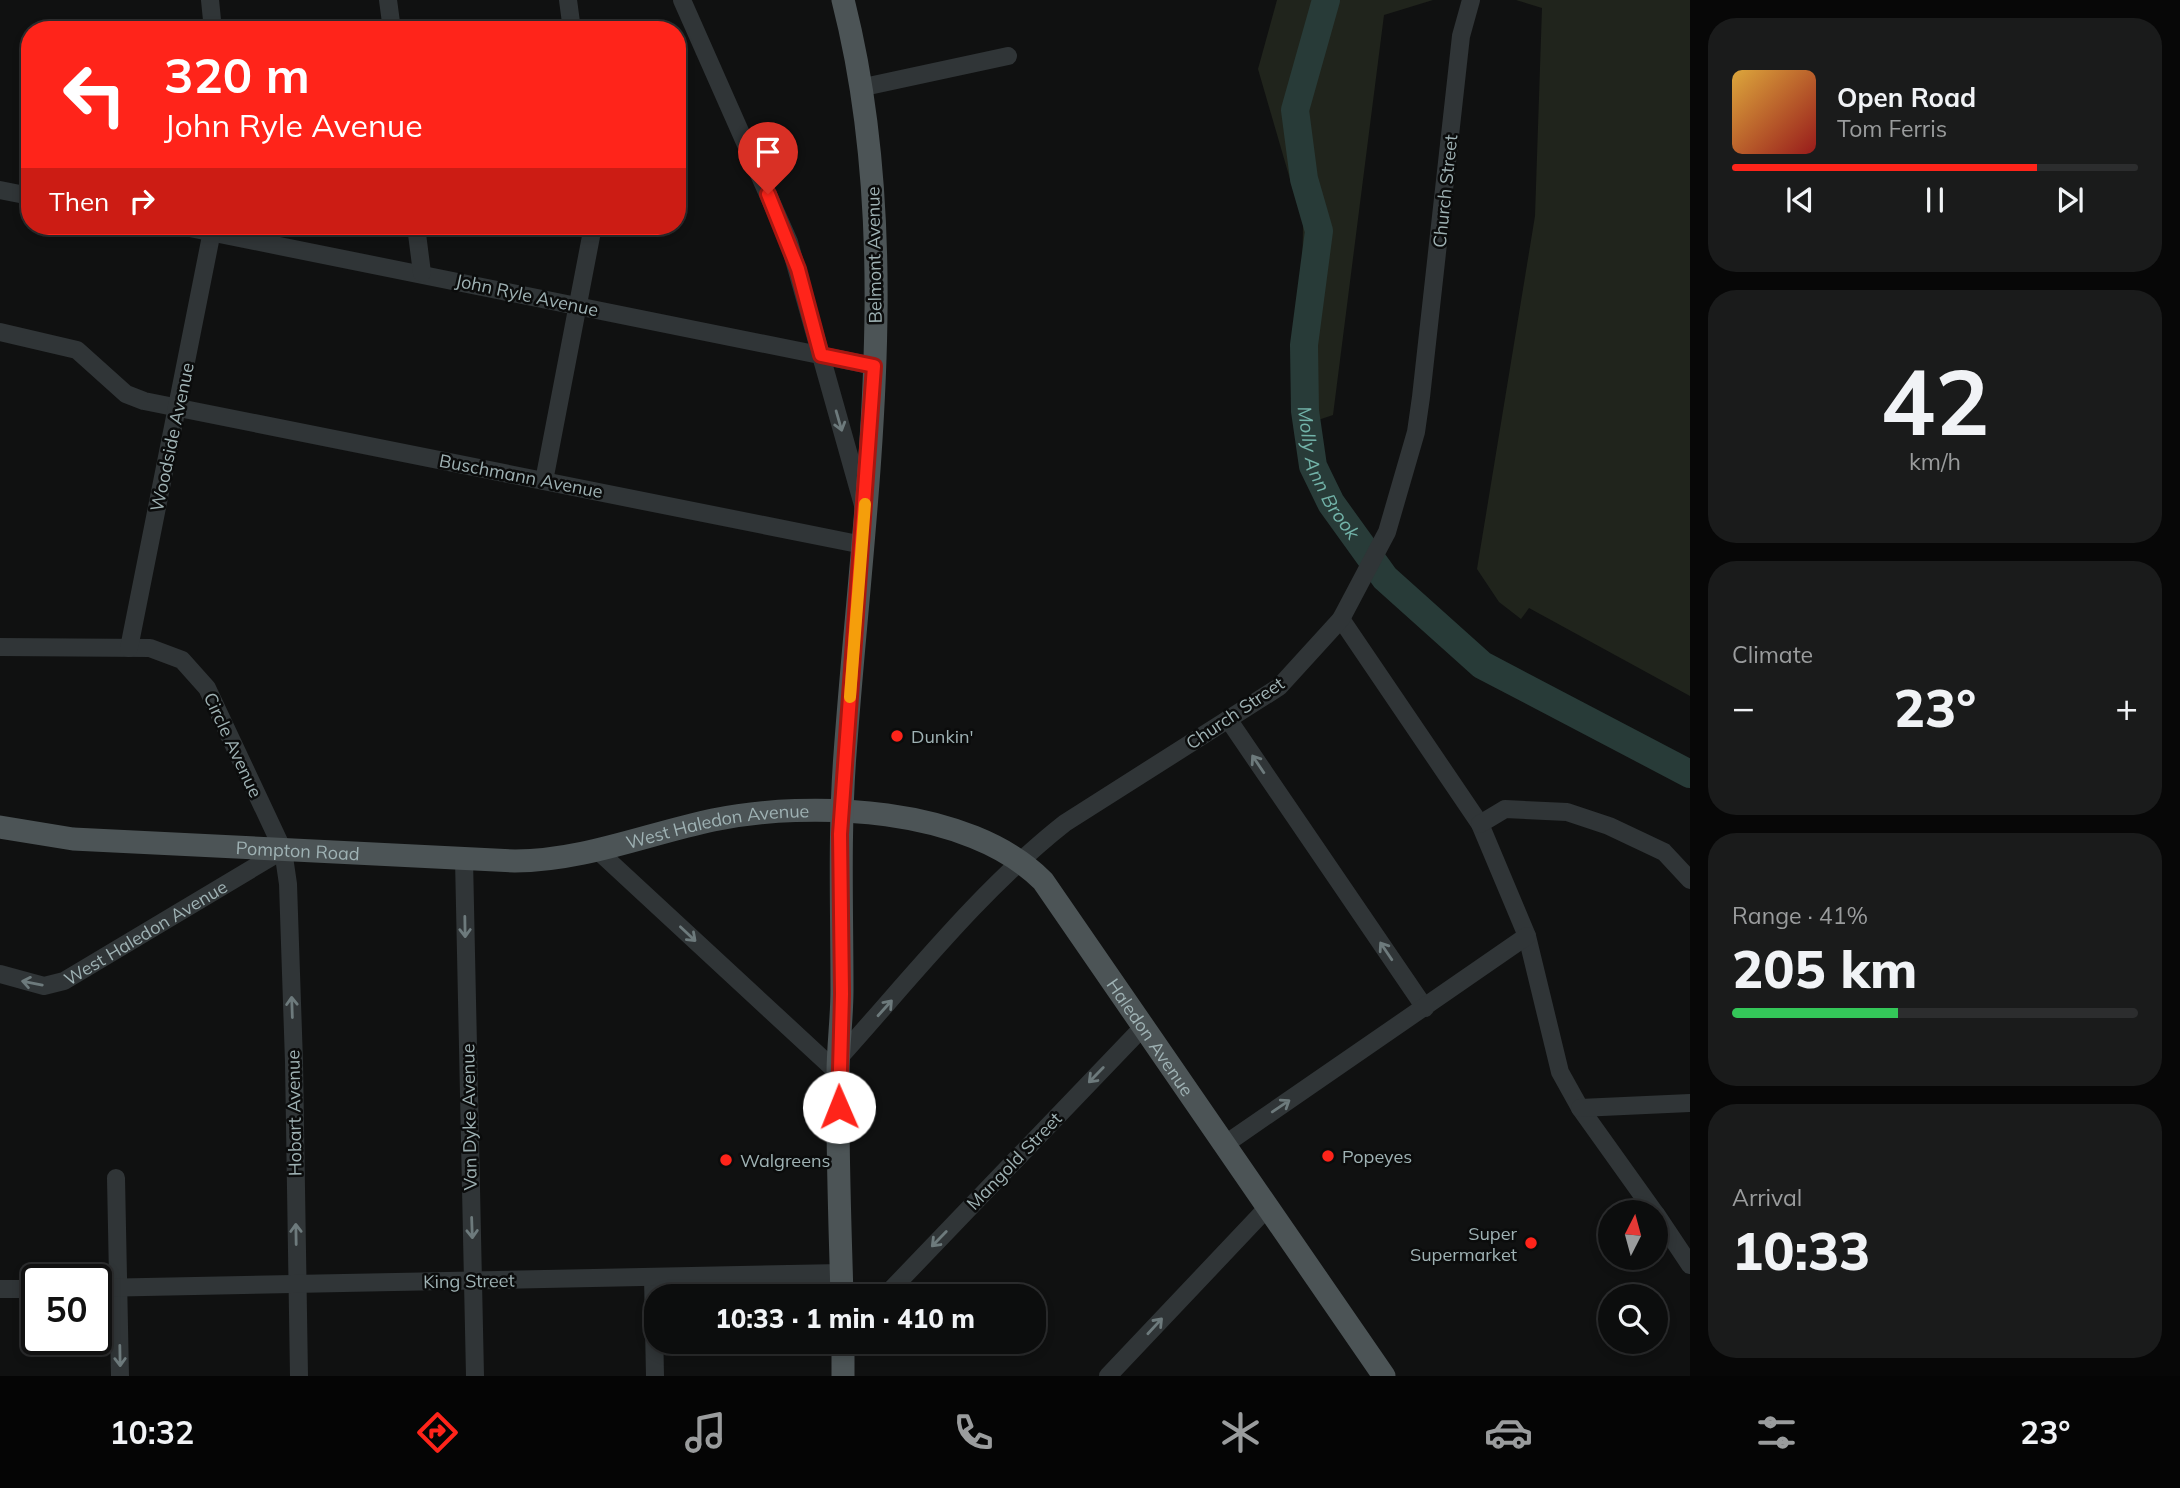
<!DOCTYPE html>
<html lang="en">
<head>
<meta charset="utf-8">
<style>
  :root { --surface:#0c0d0d; --page:#1a1b1b; --text:#f1f3f6; --muted:#9a9c9d; --line:#2c2d2e; --accent:#ff241a }
  body { margin:0; font-family:Mulish,sans-serif; background:var(--page); color:var(--text); height:100vh; display:flex; flex-direction:column; font-size:26px; white-space:nowrap }
  * { box-sizing:border-box; margin:0 }
  p { font-size:23px; color:var(--muted) }
  .icon { flex:none; width:38px; height:38px; fill:none; stroke:currentColor; stroke-width:2; stroke-linecap:round; stroke-linejoin:round }
  .map { position:relative; flex:1; overflow:hidden }
  .panel { display:flex; flex-direction:column; gap:18px; padding:18px; background:#070707; width:490px }
  .panel>* { flex:none }
  .guide { position:absolute; left:21px; top:21px; width:665px; height:214px; border-radius:28px; box-shadow:0 4px 10px #0003,0 0 0 2px var(--line); background:#ff241a; color:#fff; overflow:hidden }
  .needle { width:46px; rotate:6deg }
  .tools { position:absolute; left:1598px; top:1200px; display:grid; gap:14px }
  .tools a { display:grid; place-items:center; width:70px; height:70px; border-radius:50%; background:var(--surface); box-shadow:0 4px 10px #0003,0 0 0 2px var(--line); font-size:35px }
  .speed { position:absolute; left:21px; top:1264px; display:flex; gap:14px; font-size:35px; font-weight:700; text-align:center }
  .speed>* { display:grid; place-content:center; width:91px; height:91px; border-radius:50%; background:var(--surface); box-shadow:0 4px 10px #0003,0 0 0 2px var(--line); line-height:1 }
  .speed .limit { border:4px solid #111; border-radius:10px; background:#fff; color:#111 }
  .pin { position:absolute; display:grid; place-items:center; width:60px; height:60px; color:#fff; margin:-72px -30px; border-radius:50% 50% 50% 0; rotate:-45deg; box-shadow:0 0 7px #0007 }
  .pin .icon { rotate:45deg }
  .me { position:absolute; width:77px; margin:-38px; rotate:359deg; stroke-linejoin:round; filter:drop-shadow(0 0 5px #0008) }
  .turn { display:flex; align-items:center; gap:24px; height:147px; padding:0 28px; font-size:32px }
  .turn .icon { width:91px; height:91px; stroke-width:2.5 }
  .turn b { display:block; font-size:49px; line-height:60px }
  .then { display:flex; align-items:center; height:66px; padding:0 28px; background:#0003; gap:14px; font-size:26px }
  .big { font-size:52px; font-weight:800; line-height:1.1 }
  .panel .card { flex:1; display:flex; flex-direction:column; justify-content:center; gap:10px; min-width:0; padding:0 24px; border-radius:28px; background:var(--page) }
  .panel .dial { align-items:center; gap:0 }
  .dial b { font-size:91px; line-height:1 }
  .song { display:flex; align-items:center; gap:21px }
  .cover { width:84px; height:84px; border-radius:10px; background:linear-gradient(135deg,hsl(40 70% 55%),hsl(0 70% 35%)) }
  .played { height:7px; border-radius:4px; background:linear-gradient(90deg,var(--accent) 75%,var(--line) 75%) }
  .keys { display:flex; justify-content:space-around; direction:ltr }
  .heat { display:flex; justify-content:space-between; align-items:center; font-size:38px; direction:ltr }
  .charge { height:10px; border-radius:5px; background:linear-gradient(90deg,#34c759 41%,var(--line) 0) }
  .trip { position:absolute; left:644px; top:1284px; width:402px; height:70px; border-radius:28px; background:var(--surface); box-shadow:0 4px 10px #0003,0 0 0 2px var(--line); font-weight:800; line-height:70px; text-align:center }
  .menu { display:flex; height:112px; justify-content:space-around; align-items:center; background:#050505; color:var(--muted) }
  .menu .icon { width:49px; height:49px }
  .menu .selected { color:var(--accent) }
  .menu b { font-size:32px; color:var(--text) }
  main { display:flex; flex:1; min-height:0 }
  .map>svg:first-child { display:block }
</style>
</head>
<body>
<main>
<div class="map">
<svg width="1690" height="1376" viewBox="0 0 1690 1376">
  <rect width="100%" height="100%" fill="#101111"/>
  <path fill="#20241c" d="M1277,0H1433L1384,15L1333,415L1300,426L1303,224L1258,69Z
    M1516,0H1690V696L1529,608L1521,619L1499,602L1477,569L1535,216L1542,8Z"/>
  <g fill="none" stroke-linecap="round" stroke-linejoin="round">
    <path stroke="#283b38" stroke-width="28" id="s1" d="M1326,0L1295,110L1304,179L1319,231L1304,345L1305,411L1313,466L1331,503L1385,578L1482,665L1690,774"/>
    <g stroke="#303537" stroke-width="18">
      <path d="M210,0L213,30"/>
      <path d="M388,0L392,30"/>
      <path d="M568,0L572,30"/>
      <path d="M682,0L789,242L863,505"/>
      <path d="M864,87L1008,56"/>
      <path d="M0,190L30,196"/>
      <path d="M180,226L874,366"/>
      <path d="M416,226L422,273"/>
      <path d="M0,332L77,350L126,394L144,401L863,545"/>
      <path d="M544,481L593,226"/>
      <path d="M1341,619L1480,824L1527,936L1560,1072L1580,1108L1655,1213"/>
      <path d="M0,647L150,648L182,660L207,688L283,850L288,884L294,1062L299,1376"/>
      <path d="M129,648L213,226"/>
      <path d="M1228,719L1425,1008"/>
      <path d="M1480,824L1505,809L1567,812L1609,826L1664,852L1690,880"/>
      <path d="M596,849L838,1073"/>
      <path d="M464,859L475,1376"/>
      <path id="s2" d="M0,974L44,986L64,981L283,850"/>
      <path d="M839,1058C911,978 980,890 1065,823L1279,687L1341,619L1387,532L1416,432L1421,397L1461,36L1471,0"/>
      <path d="M1580,1108L1690,1103"/>
      <path d="M1224,1145L1527,936"/>
      <path d="M116,1178L120,1376"/>
      <path d="M1656,1214L1690,1265"/>
      <path d="M653,1277L655,1376"/>
      <path d="M96,1288L841,1273"/>
      <path d="M0,1289H37"/>
      <path d="M884,1297L1144,1026"/>
      <path d="M1108,1376L1268,1207"/>
    </g>
    <g stroke="#4c5456" stroke-width="23">
      <path id="s3" d="M0,827L73,839L515,861C582,861 647,834 713,820C810,800 969,806 1043,881L1384,1376"/>
      <path d="M842,1297C840,1223 837,1148 838,1074C838,1046 842,1018 842,990C842,911 839,833 845,754C863,505 906,246 843,0"/>
      <path d="M843,1342V1376"/>
    </g>
  </g>
  <defs><path id="oneway-shaft" d="M-6 0H5M1.5-3L5.5 0L1.5 3" fill="none" stroke-width="1.6" stroke-linecap="round" stroke-linejoin="round" transform="scale(1.75)"/></defs>
  <g stroke="#6d7a7c">
    <use href="#oneway-shaft" transform="translate(839 421) rotate(74)"/>
    <use href="#oneway-shaft" transform="translate(1258 764) rotate(-124)"/>
    <use href="#oneway-shaft" transform="translate(465 927) rotate(89)"/>
    <use href="#oneway-shaft" transform="translate(688 934) rotate(43)"/>
    <use href="#oneway-shaft" transform="translate(1386 951) rotate(-124)"/>
    <use href="#oneway-shaft" transform="translate(32 983) rotate(-169)"/>
    <use href="#oneway-shaft" transform="translate(292 1007) rotate(-92)"/>
    <use href="#oneway-shaft" transform="translate(885 1008) rotate(-48)"/>
    <use href="#oneway-shaft" transform="translate(1096 1075) rotate(134)"/>
    <use href="#oneway-shaft" transform="translate(1281 1106) rotate(-34)"/>
    <use href="#oneway-shaft" transform="translate(472 1228) rotate(88)"/>
    <use href="#oneway-shaft" transform="translate(296 1234) rotate(-91)"/>
    <use href="#oneway-shaft" transform="translate(939 1239) rotate(134)"/>
    <use href="#oneway-shaft" transform="translate(1155 1326) rotate(-47)"/>
    <use href="#oneway-shaft" transform="translate(120 1356) rotate(89)"/>
  </g>
  <g fill="none" stroke-linecap="round" stroke-linejoin="round">
    <defs>
      <path id="route" d="M768,194L798,269L821,355L874,366L840,834L842,994L839,1107"/>
    </defs>
    <use href="#route" stroke="#a61711" stroke-width="18"/>
    <use href="#route" stroke="#ff241a" stroke-width="12"/>
    <path stroke="#f59e0b" stroke-width="12" d="M850,697L865,504"/>
  </g>
  <g fill="#ff241a" stroke="#0b0c0c" stroke-width="2.5">
    <circle cx="897" cy="736" r="7"/>
    <circle cx="1328" cy="1156" r="7"/>
    <circle cx="726" cy="1160" r="7"/>
    <circle cx="1531" cy="1243" r="7"/>
  </g>
  <g text-anchor="middle" dominant-baseline="central" stroke-width="5" stroke-linejoin="round" paint-order="stroke">
    <g font-size="18" fill="#9fb2b4" stroke="#0b0c0c">
      <text transform="translate(1445 191) rotate(-84)">Church Street</text>
      <text transform="translate(874 255) rotate(-91)">Belmont Avenue</text>
      <text transform="translate(527 295) rotate(12)">John Ryle Avenue</text>
      <text transform="translate(172 437) rotate(-78)">Woodside Avenue</text>
      <text transform="translate(521 476) rotate(11)">Buschmann Avenue</text>
      <text transform="translate(1235 713) rotate(-34)">Church Street</text>
      <text transform="translate(233 745) rotate(65)">Circle Avenue</text>
      <text stroke="none"><textPath href="#s3" startOffset="723">West Haledon Avenue</textPath></text>
      <text stroke="none"><textPath href="#s3" startOffset="299">Pompton Road</textPath></text>
      <text stroke="none"><textPath href="#s2" startOffset="161">West Haledon Avenue</textPath></text>
      <text stroke="none"><textPath href="#s3" startOffset="1256">Haledon Avenue</textPath></text>
      <text transform="translate(294 1113) rotate(-91)">Hobart Avenue</text>
      <text transform="translate(469 1117) rotate(-91)">Van Dyke Avenue</text>
      <text transform="translate(1014 1161) rotate(-46)">Mangold Street</text>
      <text transform="translate(469 1281) rotate(-1)">King Street</text>
    </g>
    <g font-size="18" fill="#9fb2b4" stroke="#0b0c0c" text-anchor="start">
      <text x="911" y="736">Dunkin'</text>
      <text x="1342" y="1156">Popeyes</text>
      <text x="740" y="1160">Walgreens</text>
      <text x="1517" y="1233" text-anchor="end">Super<tspan x="1517" dy="21">Supermarket</tspan></text>
    </g>
    <g font-size="19" font-style="italic" fill="#72b3a9" stroke="#0b0c0c">
      <text stroke="none"><textPath href="#s1" startOffset="486">Molly Ann Brook</textPath></text>
    </g>
  </g>
</svg>
<div class="tools">
<a><svg class="needle" viewBox="-14 -14 28 28"><path d="M0-13l5 13h-10z" fill="#e53935"/><path d="M0 13l5-13h-10z" fill="#9a9c9d"/></svg></a>
<a><svg class="icon" aria-label="search" viewBox="0 0 24 24"><circle cx="10" cy="10" r="6"/><path d="M15 15l6 6"/></svg></a>
</div>
<div class="speed"><div class="limit">50</div></div>
<div class="pin" style="left:768px;top:194px;background:#d93025"><svg class="icon" aria-label="arrive" viewBox="0 0 24 24"><path d="M6 21V4h12l-3 4 3 4H6"/></svg></div>
<svg class="me" style="left:839px;top:1107px" viewBox="-20 -20 40 40"><circle r="19" fill="#fff"/><path d="M0-13L10 11 0 6-10 11z" fill="#ff241a"/></svg>
<div class="trip">10:33 · 1 min · 410 m</div>
<div class="guide">
<div class="turn"><svg class="icon" aria-label="left" viewBox="0 0 24 24"><path d="M17 20v-9H6M10 6l-5 5 5 5"/></svg><div><b>320 m</b>John Ryle Avenue</div></div>
<div class="then">Then<svg class="icon" aria-label="right" viewBox="0 0 24 24"><path d="M7 20v-9h11M14 6l5 5-5 5"/></svg></div>
</div>
</div>
<section class="panel">
<div class="card">
<div class="song"><i class="cover"></i><div><b>Open Road</b><p>Tom Ferris</p></div></div>
<div class="played"></div>
<div class="keys"><svg class="icon" aria-label="previous" viewBox="0 0 24 24"><path d="M18 5L8 12l10 7zM5 5v14"/></svg><svg class="icon" aria-label="pause" viewBox="0 0 24 24"><path d="M8 5v14M16 5v14"/></svg><svg class="icon" aria-label="next" viewBox="0 0 24 24"><path d="M6 5l10 7-10 7zM19 5v14"/></svg></div>
</div>
<div class="card dial"><b>42</b><p>km/h</p></div>
<div class="card"><p>Climate</p>
<div class="heat"><a>−</a><b class="big">23°</b><a>+</a></div>
</div>
<div class="card"><p>Range · 41%</p><b class="big">205 km</b><div class="charge"></div></div>
<div class="card"><p>Arrival</p><b class="big">10:33</b></div>
</section>
</main>
<nav class="menu">
<b>10:32</b>
<svg class="icon selected" aria-label="directions" viewBox="0 0 24 24"><path d="M12 3l9 9-9 9-9-9zM9 14v-3h6M13 9l2 2-2 2"/></svg>
<svg class="icon" aria-label="music" viewBox="0 0 24 24"><path d="M9 18V5l10-2v13"/><circle cx="6" cy="18" r="3"/><circle cx="16" cy="16" r="3"/></svg>
<svg class="icon" aria-label="phone" viewBox="0 0 24 24"><path d="M5 4h4l2 5-3 2q2 4 5 5l2-3 5 2v4C11 20 4 13 5 4z"/></svg>
<svg class="icon" aria-label="climate" viewBox="0 0 24 24"><path d="M12 3v18M4 7l16 10M4 17L20 7"/></svg>
<svg class="icon" aria-label="car" viewBox="0 0 24 24"><path d="M5 17H2v-5l4-1 3-4h7l3 4 3 1v5h-3M9 17h6M6 11h13"/><circle cx="7" cy="17" r="2"/><circle cx="17" cy="17" r="2"/></svg>
<svg class="icon" aria-label="filters" viewBox="0 0 24 24"><path d="M4 7h16M4 17h16"/><circle cx="9" cy="7" r="2"/><circle cx="15" cy="17" r="2"/></svg>
<b>23°</b>
</nav>
</body>
</html>
